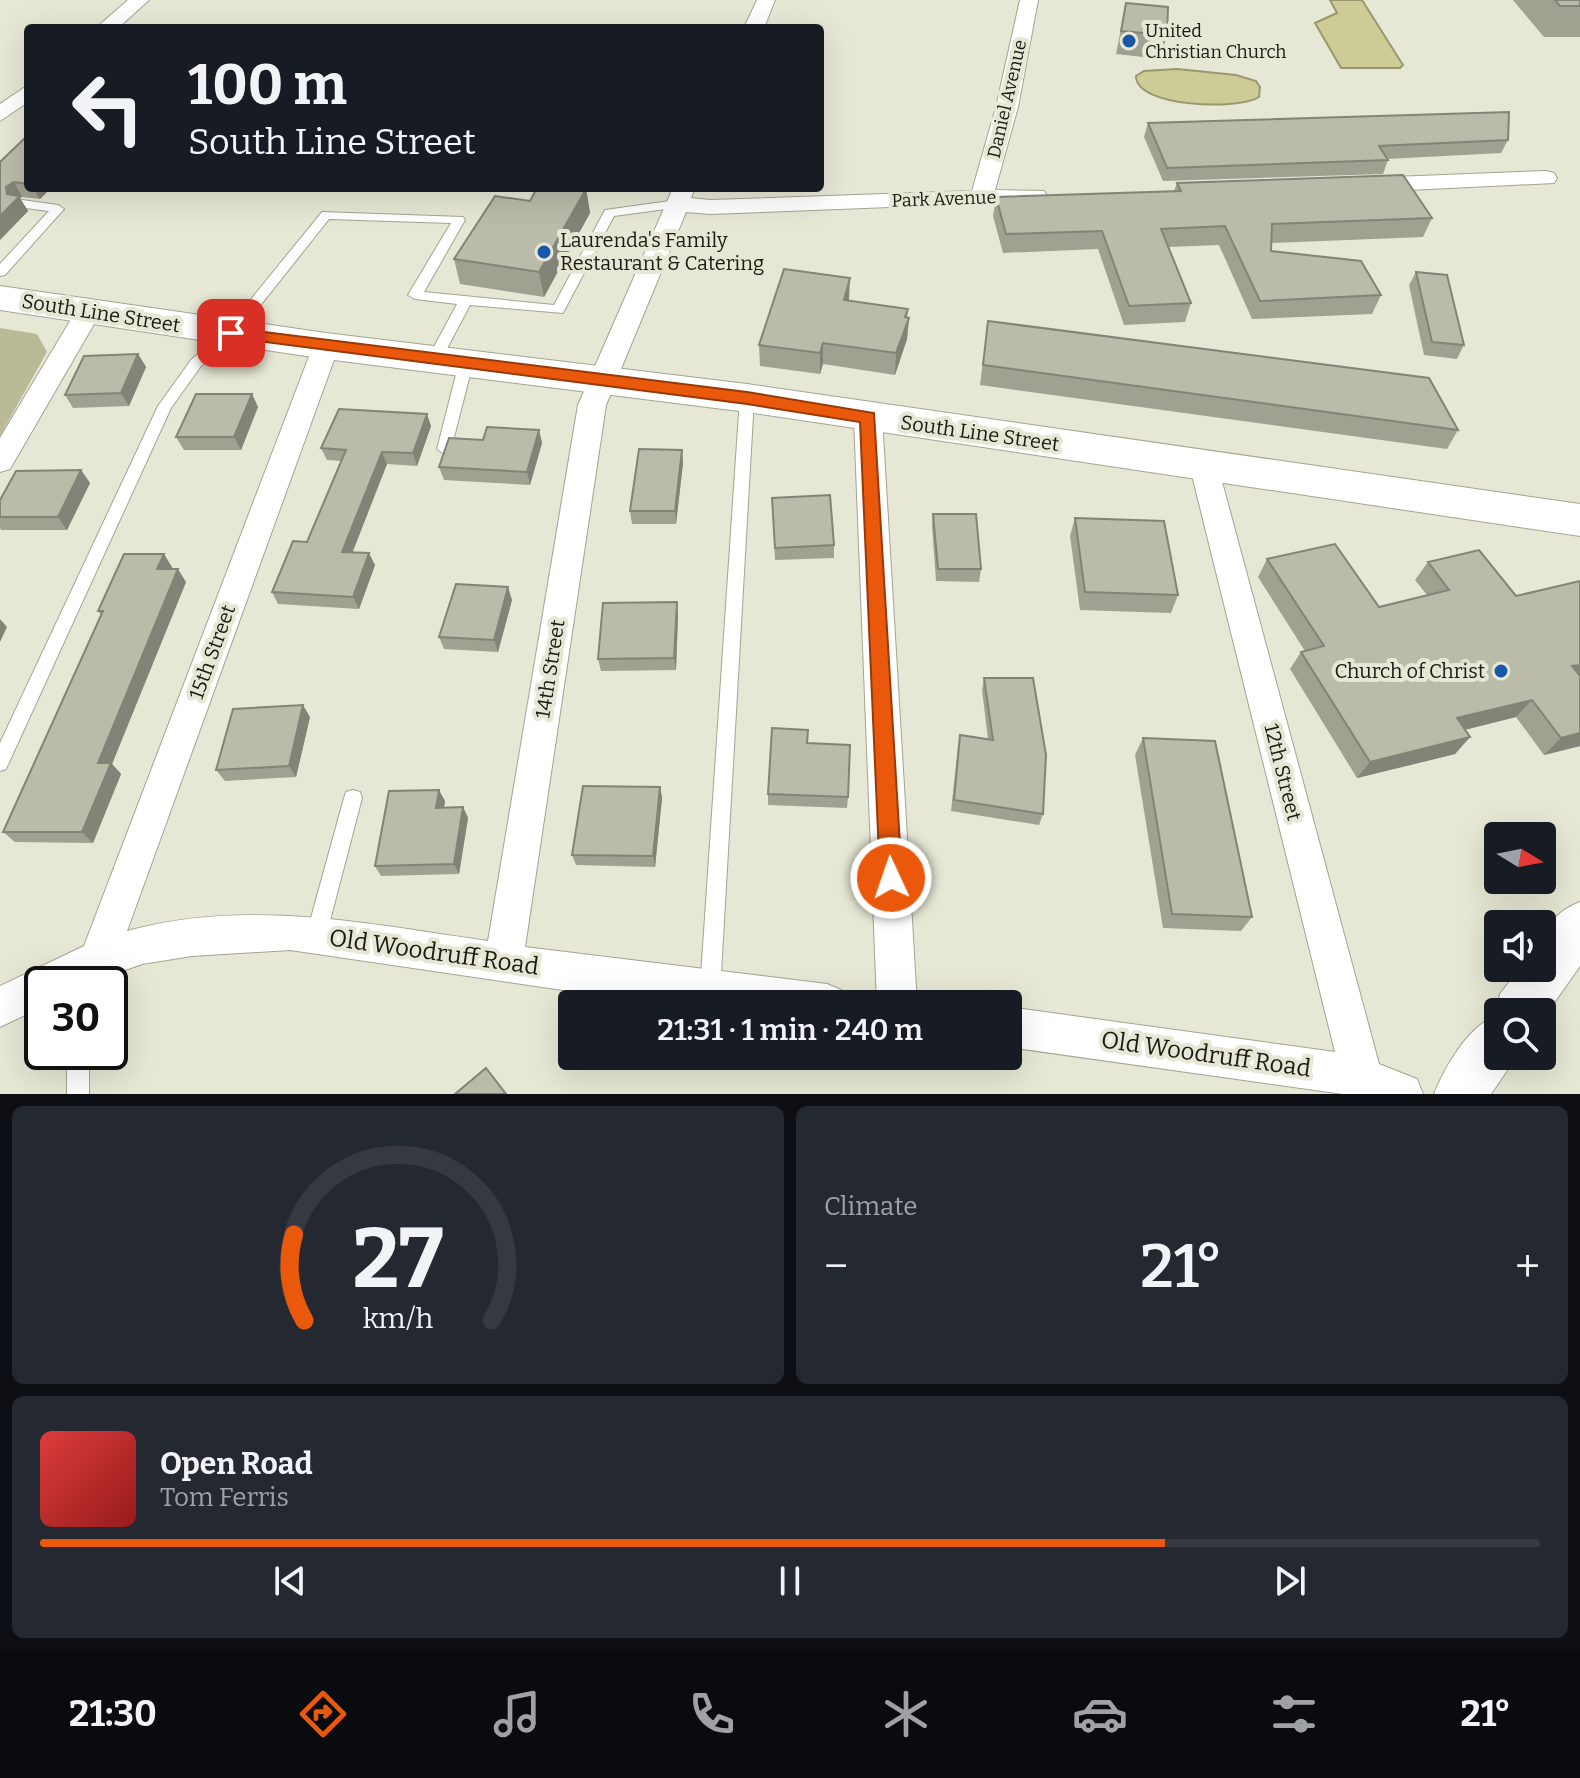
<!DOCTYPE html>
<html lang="en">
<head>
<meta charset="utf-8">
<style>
  :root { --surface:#171b24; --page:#242831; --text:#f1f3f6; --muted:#9ea1a6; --line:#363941; --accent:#ea580c }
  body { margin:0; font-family:Bitter,serif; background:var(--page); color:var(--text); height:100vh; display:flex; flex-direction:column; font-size:30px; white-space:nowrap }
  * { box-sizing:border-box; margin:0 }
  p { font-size:26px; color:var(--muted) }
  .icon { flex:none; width:44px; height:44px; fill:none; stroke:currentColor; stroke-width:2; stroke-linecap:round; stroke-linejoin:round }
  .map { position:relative; height:1094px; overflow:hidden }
  .panel { display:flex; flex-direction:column; gap:12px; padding:12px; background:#0d0f14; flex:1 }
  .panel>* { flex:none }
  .banner { position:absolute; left:24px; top:24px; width:800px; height:168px; border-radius:8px; box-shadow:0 8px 32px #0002; background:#171b24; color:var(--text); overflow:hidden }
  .needle { width:52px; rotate:100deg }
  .controls { position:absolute; left:1484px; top:822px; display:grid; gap:16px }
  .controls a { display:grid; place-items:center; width:72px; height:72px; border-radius:8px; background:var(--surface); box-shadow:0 8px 32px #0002; font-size:40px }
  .speed { position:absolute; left:24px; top:966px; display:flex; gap:16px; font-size:40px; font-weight:700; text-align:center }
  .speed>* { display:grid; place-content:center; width:104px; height:104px; border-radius:50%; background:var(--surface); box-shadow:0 8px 32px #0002; line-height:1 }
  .speed .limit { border:4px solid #111; border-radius:12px; background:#fff; color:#111 }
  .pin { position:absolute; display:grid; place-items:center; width:68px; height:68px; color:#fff; margin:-34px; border-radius:16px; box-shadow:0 4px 12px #0006 }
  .me { position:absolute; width:88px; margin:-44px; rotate:357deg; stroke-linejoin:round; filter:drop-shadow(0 0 6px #0008) }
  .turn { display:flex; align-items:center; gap:28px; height:168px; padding:0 32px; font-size:36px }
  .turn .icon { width:104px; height:104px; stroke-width:2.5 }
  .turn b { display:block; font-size:56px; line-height:68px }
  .big { font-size:60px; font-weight:600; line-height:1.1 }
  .panel .card { flex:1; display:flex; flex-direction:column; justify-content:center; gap:12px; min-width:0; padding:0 28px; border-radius:12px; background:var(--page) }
  .panel .dial { align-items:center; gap:0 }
  .dial svg { height:208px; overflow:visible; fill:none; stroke:var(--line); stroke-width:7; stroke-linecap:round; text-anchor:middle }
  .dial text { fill:var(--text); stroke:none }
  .song { display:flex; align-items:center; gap:24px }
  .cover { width:96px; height:96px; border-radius:12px; background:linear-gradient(135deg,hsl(0 70% 55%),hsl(0 70% 35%)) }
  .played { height:8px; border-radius:4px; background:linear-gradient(90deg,var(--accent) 75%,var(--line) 75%) }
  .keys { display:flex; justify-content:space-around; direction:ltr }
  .heat { display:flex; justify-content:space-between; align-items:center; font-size:44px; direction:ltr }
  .panel .tiles { flex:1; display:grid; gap:12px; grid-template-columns:1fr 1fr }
  .card:last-child { grid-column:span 2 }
  .trip { position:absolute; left:558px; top:990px; width:464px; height:80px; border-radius:8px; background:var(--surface); box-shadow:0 8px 32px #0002; font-weight:600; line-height:80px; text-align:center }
  .dock { display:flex; height:128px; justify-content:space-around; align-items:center; background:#090b0e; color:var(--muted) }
  .dock .icon { width:56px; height:56px }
  .dock .selected { color:var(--accent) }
  .dock b { font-size:36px; color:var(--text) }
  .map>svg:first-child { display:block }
</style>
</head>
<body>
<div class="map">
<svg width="1580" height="1094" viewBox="0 0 1580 1094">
  <rect width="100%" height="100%" fill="#e7e7d5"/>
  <path fill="#bbba98" d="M0,328L37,334L47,352L0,436Z"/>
  <path fill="#cdcc97" stroke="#989770" stroke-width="2" d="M1330,0H1362L1403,65L1400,68H1341L1315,23L1337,13Z
    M1177,69L1236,75L1256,81L1260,87L1259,97C1240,110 1136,108 1136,76L1144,71Z"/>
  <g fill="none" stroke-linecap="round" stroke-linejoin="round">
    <defs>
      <path id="service" d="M22,200L58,205L64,209L5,275L0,276V264L49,211L18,207L16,204Z
        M677,200L683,204L681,207L614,216L563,313L470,305L441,360L434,365L427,360L457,304L415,299L408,295L451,223L329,219L236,336L201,366L171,408L6,769L0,771V743L158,406L191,360L226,330L322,212L463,217L465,220L424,292L554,305L605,210Z
        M466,358L473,363L451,449L444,454L437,449L459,363Z
        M747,393L754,398L720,991L717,998L710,1001L703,998L700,991L740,398Z
        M353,790L360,792L362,798L326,936L323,943L316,946L309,943L306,936L344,798L346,792Z
        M67,1052H89V1094H67Z"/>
      <path id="minor" d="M128,0H149L118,28H96Z
        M757,0H775L764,28H744Z
        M1020,0H1038L1018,107L995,190L1044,191L1047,196L1044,201L710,214L686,212L606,405L525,947L827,984L841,990L847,1004H658L290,950L192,956L142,964L87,984H42V1007L0,1027V986L84,946L313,346L317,340H335L339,346L127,931C249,898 366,924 488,941L578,405L673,188H695L691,198L710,200L972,191L996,107Z
        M28,85V102L0,121V104Z
        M1546,171L1554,173L1557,178L1554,183L1368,192L1357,185L1368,178Z
        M88,304L97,306L101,312L10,469L0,472V438L79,306Z
        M868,408L878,411L882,418L917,1004H877L854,418L858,411Z
        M1204,457L1214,460L1218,467L1379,1064L1417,1079L1423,1094H1343L1008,1047V1007L1335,1052L1190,467L1194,460Z"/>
      <path id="tertiary" d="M1580,902V966L1542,1020V1012H1498V1056H1517L1491,1094H1434C1445,1067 1467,1028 1495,1016L1500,994L1520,968H1542C1542,935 1547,915 1580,902Z"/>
      <path id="secondary" d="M0,286L326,333L747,384L1580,504V536L747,412L326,359L0,310Z"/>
    </defs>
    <use href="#service" stroke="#a4a493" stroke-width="2"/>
    <use href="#minor" stroke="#a4a493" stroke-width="2"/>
    <use href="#tertiary" stroke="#a4a493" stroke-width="2"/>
    <use href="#secondary" stroke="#a4a493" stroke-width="2"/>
    <use href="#service" fill="#fff" fill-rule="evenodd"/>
    <use href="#minor" fill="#fff" fill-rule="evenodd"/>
    <use href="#tertiary" fill="#fff" fill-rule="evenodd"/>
    <use href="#secondary" fill="#fff" fill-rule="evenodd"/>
  </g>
  <path fill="#a1a192" d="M1513,0H1580V37H1544Z
    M1126,3L1167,35L1161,59L1116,54Z
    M1148,123L1508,140L1501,153L1387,159L1388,160L1383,174L1163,181L1144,137Z
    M28,135V188H51L40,199L22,197L20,198L28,211L0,240V162Z
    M1177,183L1432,218L1423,237L1272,243L1271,251L1381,295L1372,314L1252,319L1219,245L1168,247L1191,303L1185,322L1124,325L1098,249L1003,253L993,216L996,197L1174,191Z
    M586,189L590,213L544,297L460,284L454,259L530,201Z
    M1416,272L1464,345L1457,359L1424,355L1409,285Z
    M849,300L909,318L907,339L895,375L823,364L820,374L760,366L759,345Z
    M988,321L1458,430L1447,449L980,385Z
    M138,354L146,367L129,406L73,408L65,395Z
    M258,407L241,450H184L176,437Z
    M431,426L417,466L387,464L352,552L375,565L359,609L278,604L272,592L307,542L341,461L327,460L321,448Z
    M539,430L542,443L530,485L444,480L439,467L483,440Z
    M682,450L683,463L676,524H632L630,511Z
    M81,470L90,483L67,530H1L0,528V500Z
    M772,498L834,545V558L775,560Z
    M933,514L981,569L979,582L936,581L932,526Z
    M1075,518L1178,595L1171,613L1080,610L1070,536Z
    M1267,559L1379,607L1427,595L1415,580L1428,562L1516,596L1580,581V746L1544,755L1516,717L1465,730L1470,737L1455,754L1357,778L1290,669L1301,652L1305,651L1258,577Z
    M172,567L171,569L186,582L112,764L121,774L93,843L15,842L3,832L101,615L98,611Z
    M512,600L498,652L444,649L439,637Z
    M677,602L678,615L676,670L601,671L598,659Z
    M984,678L1043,814L1039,825L951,811L958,747L960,735L988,739L982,690Z
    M310,717L296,777L225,781L216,770Z
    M1143,738L1252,917L1241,931L1163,928L1135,755Z
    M807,743L848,797L847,808L768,805V794Z
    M660,787L662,798L655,867L576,865L572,855Z
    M445,801L444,808L463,807L468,818L459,874L381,876L375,866Z"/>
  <path fill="#838377" d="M14,182L22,197L20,198L28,211L0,240V216L7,194L6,187Z
    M33,188H51L40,199Z
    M586,189L590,213L544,297L539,272Z
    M850,278L849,299L843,321L844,300Z
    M908,309L906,326L909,318L907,339L895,375L896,353Z
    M823,343V364L820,374V353Z
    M138,354L146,367L129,406L121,393Z
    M252,394L258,407L241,450L234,437Z
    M427,414L431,426L417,466L413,453Z
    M539,430L542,443L530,485L527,472Z
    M682,450L683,463L676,524L675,511Z
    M382,452L387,464L348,564L342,552Z
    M81,470L90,483L67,530L58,517Z
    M369,553L375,565L359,609L353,597Z
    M164,554L172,567L165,582L157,569Z
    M178,569L186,582L112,764L121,774L93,843L82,832L98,763Z
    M508,587L512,600L498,652L494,640Z
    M677,602L678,615L676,670L674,658Z
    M0,619L7,627L0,642Z
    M1580,665V678L1572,666Z
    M1532,700L1516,717L1443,735L1457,718Z
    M303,705L310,717L296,777L289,766Z
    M1580,733V746L1544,755L1561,738Z
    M1470,737L1455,754L1357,778L1370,762Z
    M660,787L662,798L655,867L653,856Z
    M439,790L445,801L442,819L436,808Z
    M463,807L468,818L459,874L454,864Z"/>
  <path fill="#bba" stroke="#838377" stroke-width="2" d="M1555,0H1580V6H1560Z
    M1126,3L1168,7L1167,35L1121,31Z
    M1509,112L1508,140L1379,146L1388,160L1167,168L1148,123Z
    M28,135V184L14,182L6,187L7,194L20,196L0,216V162Z
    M1403,175L1432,218L1272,224L1271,251L1361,261L1381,295L1260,301L1225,226L1161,229L1191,303L1129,306L1102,231L1006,234L996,197L1181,191L1177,183Z
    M537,188L586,189L539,272L454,259L495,196L530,201Z
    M784,269L850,278L844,300L908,309L905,317L909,318L896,353L823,343L820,353L759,345Z
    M1416,272L1447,275L1464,345L1432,342Z
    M988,321L1429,378L1458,430L983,365Z
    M138,354L121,393L65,395L84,356Z
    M196,394H252L234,437H176Z
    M339,409L427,414L413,453L382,452L342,552L369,553L353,597L272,592L293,541L307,542L346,450L321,448Z
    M487,427L539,430L527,472L439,467L449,438L483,440Z
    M639,449L682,450L675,511H630Z
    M81,470L58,517H0V500L16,471Z
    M830,495L834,545L775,548L772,498Z
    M933,514H976L981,569H938Z
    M1075,518L1164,521L1178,595L1085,592Z
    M1335,544L1379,607L1449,590L1428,562L1479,550L1516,596L1580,581V665L1572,666L1580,676V733L1561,738L1532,700L1457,718L1470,737L1370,762L1301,652L1324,646L1267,559Z
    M124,554H164L157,569H178L98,763H111L82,832H3L103,611H98Z
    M456,584L508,587L494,640L439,637Z
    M677,602L674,658L598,659L603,603Z
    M984,678H1033L1046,755L1043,814L954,800L960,735L993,740Z
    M303,705L289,766L216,770L233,709Z
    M772,728L808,730L807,743L850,745L848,797L768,794Z
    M1143,738L1215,741L1252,917L1172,914Z
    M583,786L660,787L653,856L572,855Z
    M439,790L436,808L463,807L454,864L375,866L389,791Z
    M486,1068L506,1094H455Z"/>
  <path fill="#ea580c" stroke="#983908" stroke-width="2" d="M231,328L747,392L874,413L902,878L899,885L891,889L883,885L880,878L860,422L747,404L226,337V329Z"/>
  <g fill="#1958a9" stroke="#e7e7d5" stroke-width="3">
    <circle cx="1129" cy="41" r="8"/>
    <circle cx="544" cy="252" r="8"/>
    <circle cx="1501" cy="671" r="8"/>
  </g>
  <g text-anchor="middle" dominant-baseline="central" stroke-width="8" stroke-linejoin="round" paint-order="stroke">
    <g font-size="18" fill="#1b1a14" stroke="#e7e7d5" text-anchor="start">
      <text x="1145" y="31">United<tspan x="1145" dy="21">Christian Church</tspan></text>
    </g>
    <g font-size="18" fill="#1b1a14" stroke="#e7e7d5">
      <text transform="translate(1007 99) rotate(-77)">Daniel Avenue</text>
      <text transform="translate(944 199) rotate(-2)">Park Avenue</text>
    </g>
    <g font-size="20" fill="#1b1a14" stroke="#e7e7d5" text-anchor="start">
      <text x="560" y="240">Laurenda's Family<tspan x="560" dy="23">Restaurant &amp; Catering</tspan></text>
      <text x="1485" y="671" text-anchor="end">Church of Christ</text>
    </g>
    <g font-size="20" fill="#1b1a14" stroke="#e7e7d5">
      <text transform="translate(101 313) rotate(9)">South Line Street</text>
      <text transform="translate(980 433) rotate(8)">South Line Street</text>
      <text transform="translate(212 652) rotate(-70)">15th Street</text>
      <text transform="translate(550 669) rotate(-81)">14th Street</text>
      <text transform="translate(1283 772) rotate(76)">12th Street</text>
    </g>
    <g font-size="24" fill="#1b1a14" stroke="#e7e7d5">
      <text transform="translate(434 952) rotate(8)">Old Woodruff Road</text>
      <text transform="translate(1206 1054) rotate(8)">Old Woodruff Road</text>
    </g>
  </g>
</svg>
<div class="controls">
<a><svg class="needle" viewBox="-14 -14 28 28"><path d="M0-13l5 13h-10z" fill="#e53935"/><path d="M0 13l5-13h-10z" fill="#9ea1a6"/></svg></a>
<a><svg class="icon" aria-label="sound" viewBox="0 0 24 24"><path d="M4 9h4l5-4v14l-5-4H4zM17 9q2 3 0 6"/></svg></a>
<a><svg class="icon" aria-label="search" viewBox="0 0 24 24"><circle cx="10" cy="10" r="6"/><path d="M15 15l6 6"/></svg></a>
</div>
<div class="speed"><div class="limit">30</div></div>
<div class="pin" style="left:231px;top:333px;background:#d93025"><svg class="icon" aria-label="arrive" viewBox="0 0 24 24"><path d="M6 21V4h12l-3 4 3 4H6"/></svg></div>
<svg class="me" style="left:891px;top:878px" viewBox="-20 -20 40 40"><circle r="17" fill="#ea580c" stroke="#fff" stroke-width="3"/><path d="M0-11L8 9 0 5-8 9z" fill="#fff"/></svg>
<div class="trip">21:31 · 1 min · 240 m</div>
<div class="banner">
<div class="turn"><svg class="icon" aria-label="left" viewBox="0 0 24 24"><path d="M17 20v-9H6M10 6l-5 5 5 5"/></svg><div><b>100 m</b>South Line Street</div></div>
</div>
</div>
<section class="panel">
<div class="tiles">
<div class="card dial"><svg viewBox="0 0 100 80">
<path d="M14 69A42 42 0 1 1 86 69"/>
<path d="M14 69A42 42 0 0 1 10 36" stroke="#ea580c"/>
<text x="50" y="56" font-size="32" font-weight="700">27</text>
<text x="50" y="72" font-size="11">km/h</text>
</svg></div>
<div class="card"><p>Climate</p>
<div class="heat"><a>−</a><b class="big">21°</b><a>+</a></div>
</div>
<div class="card">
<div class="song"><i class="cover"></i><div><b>Open Road</b><p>Tom Ferris</p></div></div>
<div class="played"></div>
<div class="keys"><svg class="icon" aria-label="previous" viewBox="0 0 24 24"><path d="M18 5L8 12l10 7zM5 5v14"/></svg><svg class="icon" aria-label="pause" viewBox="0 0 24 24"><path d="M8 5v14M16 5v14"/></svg><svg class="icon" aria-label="next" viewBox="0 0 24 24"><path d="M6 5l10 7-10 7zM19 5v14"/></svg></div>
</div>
</div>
</section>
<nav class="dock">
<b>21:30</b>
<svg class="icon selected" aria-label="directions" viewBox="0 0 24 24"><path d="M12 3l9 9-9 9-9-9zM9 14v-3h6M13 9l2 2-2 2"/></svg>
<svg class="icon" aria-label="music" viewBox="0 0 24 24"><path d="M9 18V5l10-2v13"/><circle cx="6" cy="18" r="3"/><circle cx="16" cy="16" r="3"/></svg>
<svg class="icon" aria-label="phone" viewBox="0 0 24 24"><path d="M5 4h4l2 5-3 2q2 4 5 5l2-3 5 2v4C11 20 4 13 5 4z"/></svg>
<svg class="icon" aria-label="climate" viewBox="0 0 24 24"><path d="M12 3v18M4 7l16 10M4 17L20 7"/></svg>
<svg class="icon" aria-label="car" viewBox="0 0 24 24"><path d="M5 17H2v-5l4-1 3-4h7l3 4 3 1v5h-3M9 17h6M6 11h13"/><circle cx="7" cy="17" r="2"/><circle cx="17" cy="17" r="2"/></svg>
<svg class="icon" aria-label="filters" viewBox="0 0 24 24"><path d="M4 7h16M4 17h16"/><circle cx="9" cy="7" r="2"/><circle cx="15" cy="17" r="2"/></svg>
<b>21°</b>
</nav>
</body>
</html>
